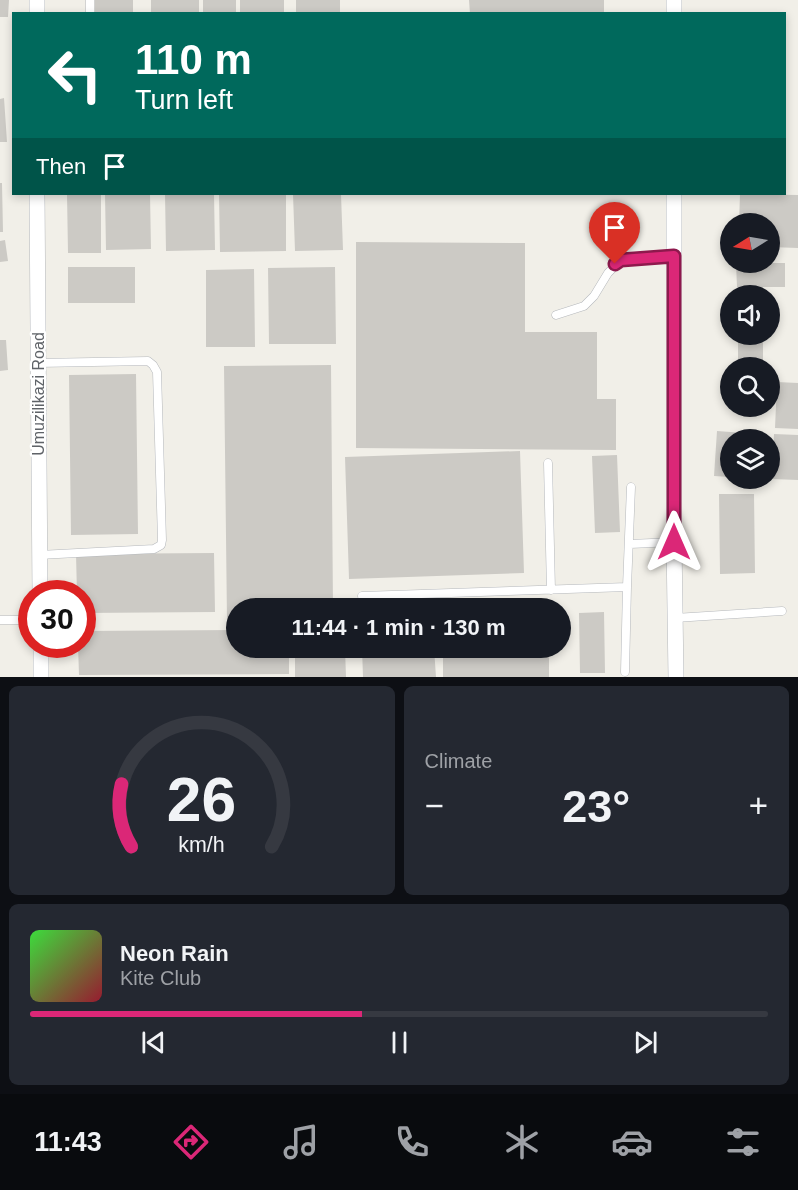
<!DOCTYPE html>
<html lang="en">
<head>
<meta charset="utf-8">
<style>
  :root { --surface:#171b24; --page:#242831; --text:#f1f3f6; --muted:#9ea1a6; --line:#363941; --accent:#db2777 }
  body { margin:0; font-family:Helvetica,sans-serif; background:var(--page); color:var(--text); height:100vh; display:flex; flex-direction:column; font-size:22px; white-space:nowrap }
  * { box-sizing:border-box; margin:0 }
  p { font-size:20px; color:var(--muted) }
  .icon { flex:none; width:33px; height:33px; fill:none; stroke:currentColor; stroke-width:2; stroke-linecap:round; stroke-linejoin:round }
  .map { position:relative; height:677px; overflow:hidden }
  .details { display:flex; flex-direction:column; gap:9px; padding:9px; background:#0d0f14; flex:1 }
  .details>* { flex:none }
  .guide { position:absolute; left:12px; top:12px; width:774px; height:183px; border-radius:0px; box-shadow:0 3px 9px #0003; background:#00695c; color:#fff; overflow:hidden }
  .needle { width:39px; rotate:259deg }
  .tools { position:absolute; left:720px; top:213px; display:grid; gap:12px }
  .tools a { display:grid; place-items:center; width:60px; height:60px; border-radius:50%; background:var(--surface); box-shadow:0 3px 9px #0003; font-size:30px }
  .speed { position:absolute; left:18px; top:580px; display:flex; gap:12px; font-size:30px; font-weight:700; text-align:center }
  .speed>* { display:grid; place-content:center; width:78px; height:78px; border-radius:50%; background:var(--surface); box-shadow:0 3px 9px #0003; line-height:1 }
  .speed .limit { border:9px solid #d22; background:#fff; color:#111 }
  .pin { position:absolute; display:grid; place-items:center; width:51px; height:51px; color:#fff; margin:-62px -26px; border-radius:50% 50% 50% 0; rotate:-45deg; box-shadow:0 0 6px #0007 }
  .pin .icon { rotate:45deg }
  .me { position:absolute; width:66px; margin:-33px; rotate:0deg; stroke-linejoin:round; filter:drop-shadow(0 0 4px #0008) }
  .turn { display:flex; align-items:center; gap:21px; height:126px; padding:0 24px; font-size:27px }
  .turn .icon { width:78px; height:78px; stroke-width:2.5 }
  .turn b { display:block; font-size:42px; line-height:51px }
  .then { display:flex; align-items:center; height:57px; padding:0 24px; background:#0003; gap:12px; font-size:22px }
  .big { font-size:45px; font-weight:600; line-height:1.1 }
  .details .widget { flex:1; display:flex; flex-direction:column; justify-content:center; gap:9px; min-width:0; padding:0 21px; border-radius:9px; background:var(--page) }
  .details .dial { align-items:center; gap:0 }
  .dial svg { height:156px; overflow:visible; fill:none; stroke:var(--line); stroke-width:7; stroke-linecap:round; text-anchor:middle }
  .dial text { fill:var(--text); stroke:none }
  .song { display:flex; align-items:center; gap:18px }
  .cover { width:72px; height:72px; border-radius:9px; background:linear-gradient(135deg,hsl(120 70% 55%),hsl(350 70% 35%)) }
  .played { height:6px; border-radius:3px; background:linear-gradient(90deg,var(--accent) 45%,var(--line) 45%) }
  .keys { display:flex; justify-content:space-around; direction:ltr }
  .heat { display:flex; justify-content:space-between; align-items:center; font-size:33px; direction:ltr }
  .details .tiles { flex:1; display:grid; gap:9px; grid-template-columns:1fr 1fr }
  .widget:last-child { grid-column:span 2 }
  .trip { position:absolute; left:226px; top:598px; width:345px; height:60px; border-radius:30px; background:var(--surface); box-shadow:0 3px 9px #0003; font-weight:600; line-height:60px; text-align:center }
  .dock { display:flex; height:96px; justify-content:space-around; align-items:center; background:#090b0e; color:var(--muted) }
  .dock .icon { width:42px; height:42px }
  .dock .selected { color:var(--accent) }
  .dock b { font-size:27px; color:var(--text) }
  .map>svg:first-child { display:block }
</style>
</head>
<body>
<div class="map">
<svg width="798" height="677" viewBox="0 0 798 677">
  <rect width="100%" height="100%" fill="#f1efe8"/>
  <path fill="#cccac5" d="M0,0H9L8,17H0Z
    M95,0H133V14H95Z
    M151,0H199V14H151Z
    M203,0H236V14H203Z
    M240,0H284V14H240Z
    M296,0H340V14H296Z
    M469,0H604V14H470Z
    M4,98L7,142H0V99Z
    M0,183H2L3,232H0Z
    M67,194H101V253H68Z
    M105,194H150L151,249L106,250Z
    M165,194H214L215,250L166,251Z
    M219,194H286V251L220,252Z
    M293,194H341L343,250L295,251Z
    M740,194L798,195V248L770,247V224H739Z
    M5,240L8,261L0,262V241Z
    M356,242L525,243V332H597V399H616V450L356,448Z
    M736,263H785V287H737Z
    M68,267H135V303H68Z
    M335,267L336,344H269L268,268Z
    M254,269L255,347H206V270Z
    M738,334H763V363H738Z
    M0,340H6L8,370L0,371Z
    M331,365L333,609H237V621H227L224,366Z
    M136,374L138,534L71,535L69,375Z
    M777,382L798,383V429L775,428Z
    M717,431L758,434V440H730V477L714,476Z
    M774,434L798,435V480L772,479Z
    M520,451L524,573L349,579L345,457Z
    M617,455L620,532L595,533L592,456Z
    M719,494H754L755,573L720,574Z
    M214,553L215,612L82,613V594H77L76,554Z
    M443,602H549V609H443Z
    M431,605L432,609H387V607Z
    M604,612L605,673H580L579,613Z
    M237,630V648H289V674L79,675L78,645H82V631Z
    M295,648H345L346,677H295Z
    M362,648H434L436,677H363Z
    M443,648H549V677H443Z"/>
  <g fill="none" stroke-linecap="round" stroke-linejoin="round">
    <defs>
      <path id="service" d="M90,14V0
        M556,315L584,306L594,296L608,273L621,260L674,256
        M38,363L148,361L153,365L157,372L162,540L161,545L154,549L39,555
        M548,463L551,590
        M630,544L674,542
        M362,596L627,587L631,487
        M675,618L782,611
        M0,620H32
        M625,672L627,587"/>
      <path id="minor" d="M37,0V14
        M674,14V0
        M37,194L40,594
        M674,194V542L676,677
        M41,645V677"/>
    </defs>
    <use href="#service" stroke="#b5b8bc" stroke-width="9"/>
    <use href="#minor" stroke="#b5b8bc" stroke-width="16"/>
    <use href="#service" stroke="#fff" stroke-width="8"/>
    <use href="#minor" stroke="#fff" stroke-width="15"/>
  </g>
  <g fill="none" stroke-linecap="round" stroke-linejoin="round">
    <defs>
      <path id="route" d="M615,264L621,260L674,256V542"/>
    </defs>
    <use href="#route" stroke="#8e194d" stroke-width="15"/>
    <use href="#route" stroke="#db2777" stroke-width="10"/>
  </g>
  <g text-anchor="middle" dominant-baseline="central" stroke-width="4.5" stroke-linejoin="round" paint-order="stroke">
    <g font-size="16" fill="#5f6368" stroke="#fff">
      <text transform="translate(38 394) rotate(-90)">Umuzilikazi Road</text>
    </g>
  </g>
</svg>
<div class="tools">
<a><svg class="needle" viewBox="-14 -14 28 28"><path d="M0-13l5 13h-10z" fill="#e53935"/><path d="M0 13l5-13h-10z" fill="#9ea1a6"/></svg></a>
<a><svg class="icon" aria-label="sound" viewBox="0 0 24 24"><path d="M4 9h4l5-4v14l-5-4H4zM17 9q2 3 0 6"/></svg></a>
<a><svg class="icon" aria-label="search" viewBox="0 0 24 24"><circle cx="10" cy="10" r="6"/><path d="M15 15l6 6"/></svg></a>
<a><svg class="icon" aria-label="layers" viewBox="0 0 24 24"><path d="M12 4l9 5-9 5-9-5zM3 14l9 5 9-5"/></svg></a>
</div>
<div class="speed"><div class="limit">30</div></div>
<div class="pin" style="left:615px;top:264px;background:#d93025"><svg class="icon" aria-label="arrive" viewBox="0 0 24 24"><path d="M6 21V4h12l-3 4 3 4H6"/></svg></div>
<svg class="me" style="left:674px;top:542px" viewBox="-20 -20 40 40"><path d="M0-17L14 15 0 8-14 15z" fill="#db2777" stroke="#fff" stroke-width="4"/></svg>
<div class="trip">11:44 · 1 min · 130 m</div>
<div class="guide">
<div class="turn"><svg class="icon" aria-label="left" viewBox="0 0 24 24"><path d="M17 20v-9H6M10 6l-5 5 5 5"/></svg><div><b>110 m</b>Turn left</div></div>
<div class="then">Then<svg class="icon" aria-label="arrive" viewBox="0 0 24 24"><path d="M6 21V4h12l-3 4 3 4H6"/></svg></div>
</div>
</div>
<section class="details">
<div class="tiles">
<div class="widget dial"><svg viewBox="0 0 100 80">
<path d="M14 69A42 42 0 1 1 86 69"/>
<path d="M14 69A42 42 0 0 1 9 37" stroke="#db2777"/>
<text x="50" y="56" font-size="32" font-weight="700">26</text>
<text x="50" y="72" font-size="11">km/h</text>
</svg></div>
<div class="widget"><p>Climate</p>
<div class="heat"><a>−</a><b class="big">23°</b><a>+</a></div>
</div>
<div class="widget">
<div class="song"><i class="cover"></i><div><b>Neon Rain</b><p>Kite Club</p></div></div>
<div class="played"></div>
<div class="keys"><svg class="icon" aria-label="previous" viewBox="0 0 24 24"><path d="M18 5L8 12l10 7zM5 5v14"/></svg><svg class="icon" aria-label="pause" viewBox="0 0 24 24"><path d="M8 5v14M16 5v14"/></svg><svg class="icon" aria-label="next" viewBox="0 0 24 24"><path d="M6 5l10 7-10 7zM19 5v14"/></svg></div>
</div>
</div>
</section>
<nav class="dock">
<b>11:43</b>
<svg class="icon selected" aria-label="directions" viewBox="0 0 24 24"><path d="M12 3l9 9-9 9-9-9zM9 14v-3h6M13 9l2 2-2 2"/></svg>
<svg class="icon" aria-label="music" viewBox="0 0 24 24"><path d="M9 18V5l10-2v13"/><circle cx="6" cy="18" r="3"/><circle cx="16" cy="16" r="3"/></svg>
<svg class="icon" aria-label="phone" viewBox="0 0 24 24"><path d="M5 4h4l2 5-3 2q2 4 5 5l2-3 5 2v4C11 20 4 13 5 4z"/></svg>
<svg class="icon" aria-label="climate" viewBox="0 0 24 24"><path d="M12 3v18M4 7l16 10M4 17L20 7"/></svg>
<svg class="icon" aria-label="car" viewBox="0 0 24 24"><path d="M5 17H2v-5l4-1 3-4h7l3 4 3 1v5h-3M9 17h6M6 11h13"/><circle cx="7" cy="17" r="2"/><circle cx="17" cy="17" r="2"/></svg>
<svg class="icon" aria-label="filters" viewBox="0 0 24 24"><path d="M4 7h16M4 17h16"/><circle cx="9" cy="7" r="2"/><circle cx="15" cy="17" r="2"/></svg>
</nav>
</body>
</html>
